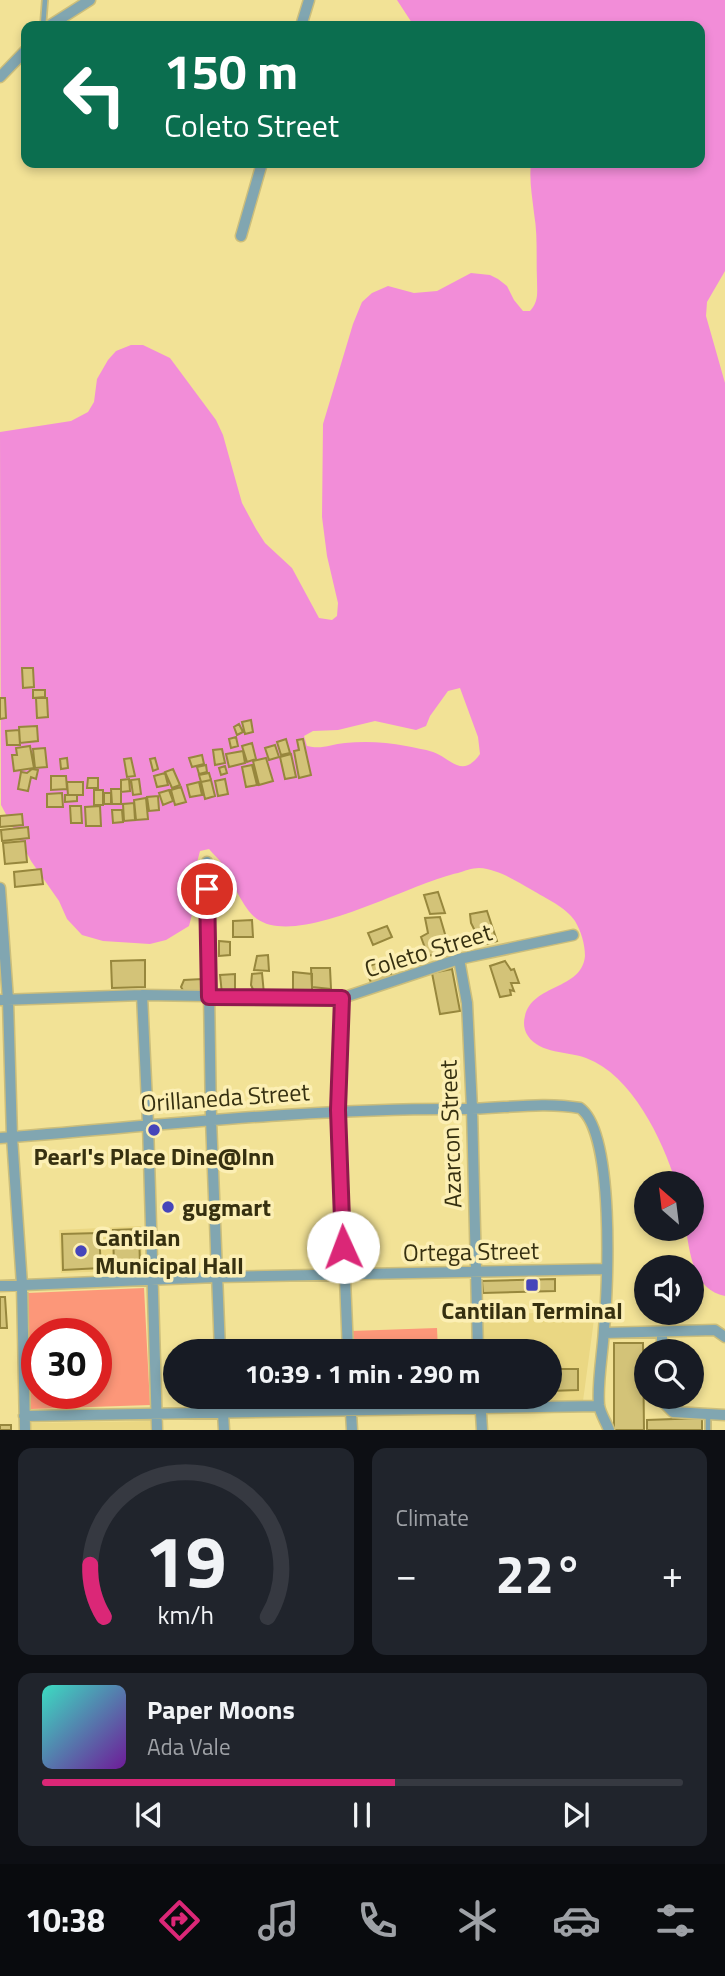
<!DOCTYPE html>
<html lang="en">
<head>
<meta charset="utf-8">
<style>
  :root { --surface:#171b24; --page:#20242c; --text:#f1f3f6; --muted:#9ea1a6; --line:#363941; --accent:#db2777 }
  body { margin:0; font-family:"Titillium Web",sans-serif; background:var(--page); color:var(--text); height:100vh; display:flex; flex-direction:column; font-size:26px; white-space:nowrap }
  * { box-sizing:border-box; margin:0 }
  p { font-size:23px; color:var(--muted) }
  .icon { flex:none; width:38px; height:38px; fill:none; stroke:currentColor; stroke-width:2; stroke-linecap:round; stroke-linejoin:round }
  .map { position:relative; height:1430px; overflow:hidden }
  .drawer { display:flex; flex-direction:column; gap:18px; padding:18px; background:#0d0f14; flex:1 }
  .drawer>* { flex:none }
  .banner { position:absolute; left:21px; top:21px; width:684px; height:147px; border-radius:14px; box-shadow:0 4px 10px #0003; background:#0b6e4f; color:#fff; overflow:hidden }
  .needle { width:46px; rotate:332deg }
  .tools { position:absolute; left:634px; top:1171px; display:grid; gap:14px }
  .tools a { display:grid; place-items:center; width:70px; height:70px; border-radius:50%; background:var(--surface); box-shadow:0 4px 10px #0003; font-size:35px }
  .speed { position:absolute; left:21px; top:1318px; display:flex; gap:14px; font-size:35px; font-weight:700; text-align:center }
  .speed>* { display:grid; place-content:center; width:91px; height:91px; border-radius:50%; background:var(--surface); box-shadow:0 4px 10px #0003; line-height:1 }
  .speed .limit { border:10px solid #d22; background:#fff; color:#111 }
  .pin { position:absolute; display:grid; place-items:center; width:60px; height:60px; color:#fff; margin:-30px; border:4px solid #fff; border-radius:50%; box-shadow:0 2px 7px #0007 }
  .me { position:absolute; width:77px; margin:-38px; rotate:358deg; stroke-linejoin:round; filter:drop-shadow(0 0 5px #0008) }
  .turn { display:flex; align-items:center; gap:24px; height:147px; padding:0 28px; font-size:32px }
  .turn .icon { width:91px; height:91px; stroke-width:2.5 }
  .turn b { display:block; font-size:49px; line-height:60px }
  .big { font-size:52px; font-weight:700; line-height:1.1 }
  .drawer .tile { flex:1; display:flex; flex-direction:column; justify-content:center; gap:10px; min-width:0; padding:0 24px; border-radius:14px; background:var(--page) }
  .drawer .dial { align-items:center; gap:0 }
  .dial svg { height:182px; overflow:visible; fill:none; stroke:var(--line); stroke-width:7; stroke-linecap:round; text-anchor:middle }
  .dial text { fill:var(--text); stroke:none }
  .song { display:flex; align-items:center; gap:21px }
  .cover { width:84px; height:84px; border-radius:10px; background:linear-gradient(135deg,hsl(170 70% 55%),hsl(280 70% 35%)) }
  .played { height:7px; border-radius:4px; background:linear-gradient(90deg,var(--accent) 55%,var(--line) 55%) }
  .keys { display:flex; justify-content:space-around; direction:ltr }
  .heat { display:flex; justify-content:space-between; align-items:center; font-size:38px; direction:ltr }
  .drawer .tiles { flex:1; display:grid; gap:18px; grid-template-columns:1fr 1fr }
  .tile:last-child { grid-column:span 2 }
  .trip { position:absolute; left:163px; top:1339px; width:399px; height:70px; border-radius:35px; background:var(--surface); box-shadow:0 4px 10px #0003; font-weight:700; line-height:70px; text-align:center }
  .tab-bar { display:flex; height:112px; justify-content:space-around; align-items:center; background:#090b0e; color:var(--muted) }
  .tab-bar .icon { width:49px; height:49px }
  .tab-bar .current { color:var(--accent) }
  .tab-bar b { font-size:32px; color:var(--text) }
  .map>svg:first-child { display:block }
</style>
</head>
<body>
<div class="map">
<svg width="725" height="1430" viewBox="0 0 725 1430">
  <rect width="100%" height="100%" fill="#f2e296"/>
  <path fill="#ead783" d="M141,1226L143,1270L61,1273L59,1230Z
    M595,1312L583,1401L486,1402L485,1397L550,1396V1351H484L482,1314Z
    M150,1421V1430H31V1423Z"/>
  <path fill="#fc9779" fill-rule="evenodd" d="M144,1288L150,1405L31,1409L28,1293ZM37,1334H96V1393H37Z
    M437,1328L438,1351H352L351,1331Z"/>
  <path fill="#f28dd8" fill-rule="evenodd" d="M397,0H725V271L707,302L706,316L725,383V1296C694,1290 690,1255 686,1229L691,1228V1183H676C662,1139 632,1075 586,1058C568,1051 540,1054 528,1036C524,1030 523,1023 525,1016C532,984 582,990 585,956C585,944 581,931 575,921C566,907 545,898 532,890C516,881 498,869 479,868C472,868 464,871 458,873C410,883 299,948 257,919C243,909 232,880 223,865C219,859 214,855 209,849L200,851C192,876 197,902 189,926L166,940L150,944L103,941L82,935L67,919L59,901L31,861L1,805L0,432L71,421L88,412L94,402L97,379L108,360L116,351L131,345H143L170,358L216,420L223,435L242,503L256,529L265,543L292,568L319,618L332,620L337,616L338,603L327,556L322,517L323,424L353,324L362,302L372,293L388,286L414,293L437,291L471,273L490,275L498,279L507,286L514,300L523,311H530C539,301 537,293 537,280C536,257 538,236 534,213C532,195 529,180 531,163H700V26H414ZM460,688L478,737L480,754C462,779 452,759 433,752C424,749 415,748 406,746C386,742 365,741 345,743C331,744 322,750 307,746L304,736L313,731L338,730L375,721L416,730L426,726L430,716L448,691Z"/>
  <path fill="#d3c378" stroke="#97873d" stroke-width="2" d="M22,668H33L34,687L23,688Z
    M33,690H45V697L33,698Z
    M0,698H5L6,718L0,719Z
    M36,698H47L48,717L37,718Z
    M251,720L253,732L245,734L242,722Z
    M239,724L243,732L237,735L234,727Z
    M37,726L38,741L20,743L19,727Z
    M19,730L20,745H7L6,731Z
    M236,737L238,746L231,748L229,739Z
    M286,739L290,753L281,755L277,742Z
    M303,739L311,775L299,778L294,751L299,750L297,740Z
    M252,743L256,759L247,762L242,746Z
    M275,745L279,757L269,760L265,748Z
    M30,746L34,768L14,771L12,755H17L16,748Z
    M45,748L47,767L35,768L33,749Z
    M222,749L225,763L215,765L213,750Z
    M243,751L245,763L229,767L226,754Z
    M291,754L296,777L285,779L280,757Z
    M202,755L204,764L192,767L189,758Z
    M67,758L68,768L61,769L60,759Z
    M131,758L135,776L127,777L124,759Z
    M155,758L158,769L153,771L150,759Z
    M266,758L273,781L259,785L253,761Z
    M206,765L207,772L199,774L197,767Z
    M252,765L257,785L246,787L242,767Z
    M225,766L227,773L221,775L219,768Z
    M32,769L38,770L36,779L31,777L28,791L18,789L21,772L27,773Z
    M173,769L180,785L172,788L165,772Z
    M165,773L168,785L157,787L154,776Z
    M209,773L211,780L201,782L199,775Z
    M51,776H66L67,789L51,790Z
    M88,778H98V788H87Z
    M129,779L130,791L121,792V780Z
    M139,779L141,794L133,795L131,780Z
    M225,779L228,794L218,796L215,781Z
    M211,780L215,796L205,799L201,782Z
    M67,782H83V795H68Z
    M199,782L202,795L190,797L187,785Z
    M181,787L186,802L175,805L171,790Z
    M111,789H121V804H112Z
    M94,790H103V805H94Z
    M169,790L173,801L163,805L159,793Z
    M62,793L63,807H47V794Z
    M104,793H111V804H104Z
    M65,795H77V801L65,802Z
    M158,796L159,810L149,811L147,797Z
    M146,798L148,819L136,820L134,800Z
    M134,803L135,820L124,821L123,804Z
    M70,806H81L82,823H71Z
    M100,806L101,826H86L85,807Z
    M112,810H122L123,822L113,823Z
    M22,814L23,825L0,827V816Z
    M28,827L29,838L2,841L1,830Z
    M25,841L27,862L5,864L3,843Z
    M41,869L43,884L15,887L14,872Z
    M438,892L445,913L430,914L424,895Z
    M487,911L497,941L482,945L471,923L470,914Z
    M440,917L447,941L436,945L440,953L428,956L421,937L428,933L425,918Z
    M252,920L253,937H233V921Z
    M387,926L392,937L373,945L368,933Z
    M219,941L230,942V955L219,956Z
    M268,955L269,971L254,970L257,956Z
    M145,960V987L112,988L111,961Z
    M384,960L392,976L372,985L365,968Z
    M505,961L511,970L514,969L519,983H511L514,991L510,990L511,995L500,997L490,966Z
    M311,968H330L331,989L312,987Z
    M452,969L460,1011L440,1014L432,973Z
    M293,972L312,974V991L293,993Z
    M262,973L264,994H255L251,985L252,974Z
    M235,974V994H222L220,975Z
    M202,979L203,993L184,992L181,987L184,980Z
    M139,1229L140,1266L114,1267L113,1230Z
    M99,1233L101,1268L63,1270L62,1234Z
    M555,1279V1291L483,1293L482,1281Z
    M0,1297H5L7,1328H0Z
    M614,1343H643L644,1430H614Z
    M550,1369H578V1390L550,1391Z
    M702,1418V1430H647V1420Z
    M0,1425H11V1430H0Z"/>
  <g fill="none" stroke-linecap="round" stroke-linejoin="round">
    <defs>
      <path id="lane" d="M43,26L45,0
        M708,1430V1415"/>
      <path id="street" d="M49,26L90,0
        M301,26L309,0
        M0,77L26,50
        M241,236L262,163
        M207,862L211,1119L220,1351
        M0,888L8,1000L12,1137L22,1285L25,1430
        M459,959L467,1003L472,1109L478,1351
        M142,995L148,1124L157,1430
        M342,998L338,1110L348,1351
        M0,1000L142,995L342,998L459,959L573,935
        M0,1138C155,1126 308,1108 463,1109C502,1109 542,1101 580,1108C615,1133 608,1287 604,1329C603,1352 597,1382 599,1405C600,1413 606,1422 609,1430
        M0,1286L217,1277L607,1269
        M662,1332V1351
        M604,1333L715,1330L725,1337
        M222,1396L224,1430
        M350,1396L352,1430
        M480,1396L482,1430
        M662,1396L665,1404L673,1412L725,1415
        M24,1416L599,1406"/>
    </defs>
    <use href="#lane" stroke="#ccbe7b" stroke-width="8"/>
    <use href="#street" stroke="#ccbe7b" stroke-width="13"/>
    <use href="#lane" stroke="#81a6b1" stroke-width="4.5"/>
    <use href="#street" stroke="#81a6b1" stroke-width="10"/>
  </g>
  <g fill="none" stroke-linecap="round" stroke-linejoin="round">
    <defs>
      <path id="route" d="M207,889L209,997L342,998L338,1110L343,1247"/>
    </defs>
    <use href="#route" stroke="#8e194d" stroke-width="18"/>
    <use href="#route" stroke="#db2777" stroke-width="12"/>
  </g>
  <g fill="#4645ba" stroke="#fcefb4" stroke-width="2.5">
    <circle cx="154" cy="1130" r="7"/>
    <circle cx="168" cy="1207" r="7"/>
    <circle cx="81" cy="1251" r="7"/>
    <rect x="525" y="1278" width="14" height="14" rx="3.5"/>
  </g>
  <g text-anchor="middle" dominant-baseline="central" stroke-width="7" stroke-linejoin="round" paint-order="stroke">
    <g font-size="24" fill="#363010" stroke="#fcefb4">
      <text transform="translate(428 950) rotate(-17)">Coleto Street</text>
      <text transform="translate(225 1097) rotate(-4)">Orillaneda Street</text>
      <text transform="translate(450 1134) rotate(-92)">Azarcon Street</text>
      <text transform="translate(471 1251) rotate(-1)">Ortega Street</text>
    </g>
    <g font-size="24" font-weight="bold" fill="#363010" stroke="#fcefb4">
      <text x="154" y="1156">Pearl's Place Dine@Inn</text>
      <text x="182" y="1207" text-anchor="start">gugmart</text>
      <text x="95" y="1237" text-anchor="start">Cantilan<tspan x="95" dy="28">Municipal Hall</tspan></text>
      <text x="532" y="1310">Cantilan Terminal</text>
    </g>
  </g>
</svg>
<div class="tools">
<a><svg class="needle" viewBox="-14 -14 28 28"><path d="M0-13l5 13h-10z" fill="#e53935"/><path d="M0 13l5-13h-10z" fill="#9ea1a6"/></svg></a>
<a><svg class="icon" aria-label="sound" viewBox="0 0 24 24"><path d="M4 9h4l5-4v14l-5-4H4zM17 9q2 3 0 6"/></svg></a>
<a><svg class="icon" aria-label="search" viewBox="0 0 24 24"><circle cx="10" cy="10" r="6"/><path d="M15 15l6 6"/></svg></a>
</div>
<div class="speed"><div class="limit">30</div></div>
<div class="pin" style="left:207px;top:889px;background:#d93025"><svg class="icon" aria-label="arrive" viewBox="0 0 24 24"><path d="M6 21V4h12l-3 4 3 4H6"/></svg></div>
<svg class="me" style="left:343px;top:1247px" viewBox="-20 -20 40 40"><circle r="19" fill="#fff"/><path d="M0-13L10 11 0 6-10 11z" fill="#db2777"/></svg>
<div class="trip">10:39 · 1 min · 290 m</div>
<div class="banner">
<div class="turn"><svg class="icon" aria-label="left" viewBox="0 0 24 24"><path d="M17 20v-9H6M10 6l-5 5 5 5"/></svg><div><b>150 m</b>Coleto Street</div></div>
</div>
</div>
<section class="drawer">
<div class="tiles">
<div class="tile dial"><svg viewBox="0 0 100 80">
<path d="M14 69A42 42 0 1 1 86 69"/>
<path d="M14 69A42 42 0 0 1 8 46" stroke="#db2777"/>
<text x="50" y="56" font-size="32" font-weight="700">19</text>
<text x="50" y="72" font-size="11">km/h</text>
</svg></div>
<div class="tile"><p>Climate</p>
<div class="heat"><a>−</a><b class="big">22°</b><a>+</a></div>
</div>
<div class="tile">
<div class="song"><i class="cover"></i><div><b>Paper Moons</b><p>Ada Vale</p></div></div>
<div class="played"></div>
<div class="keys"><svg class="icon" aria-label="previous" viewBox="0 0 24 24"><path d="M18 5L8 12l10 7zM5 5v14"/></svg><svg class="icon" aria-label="pause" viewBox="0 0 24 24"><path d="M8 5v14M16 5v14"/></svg><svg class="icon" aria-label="next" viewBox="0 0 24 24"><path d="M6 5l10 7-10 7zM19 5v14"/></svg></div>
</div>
</div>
</section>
<nav class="tab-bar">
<b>10:38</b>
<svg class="icon current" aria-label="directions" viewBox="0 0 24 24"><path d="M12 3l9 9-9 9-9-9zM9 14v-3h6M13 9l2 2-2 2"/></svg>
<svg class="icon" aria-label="music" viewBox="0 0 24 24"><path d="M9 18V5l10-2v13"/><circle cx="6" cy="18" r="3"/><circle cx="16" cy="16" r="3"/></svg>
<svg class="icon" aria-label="phone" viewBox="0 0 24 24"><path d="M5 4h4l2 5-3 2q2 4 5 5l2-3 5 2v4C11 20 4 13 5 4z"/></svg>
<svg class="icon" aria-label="climate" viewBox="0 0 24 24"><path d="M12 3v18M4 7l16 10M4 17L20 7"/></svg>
<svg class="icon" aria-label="car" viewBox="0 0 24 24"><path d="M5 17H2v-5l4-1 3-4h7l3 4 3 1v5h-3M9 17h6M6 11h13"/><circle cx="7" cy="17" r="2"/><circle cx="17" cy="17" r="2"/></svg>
<svg class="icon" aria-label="filters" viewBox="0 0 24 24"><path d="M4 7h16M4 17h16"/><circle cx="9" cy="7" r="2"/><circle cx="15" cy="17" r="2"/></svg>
</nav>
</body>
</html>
